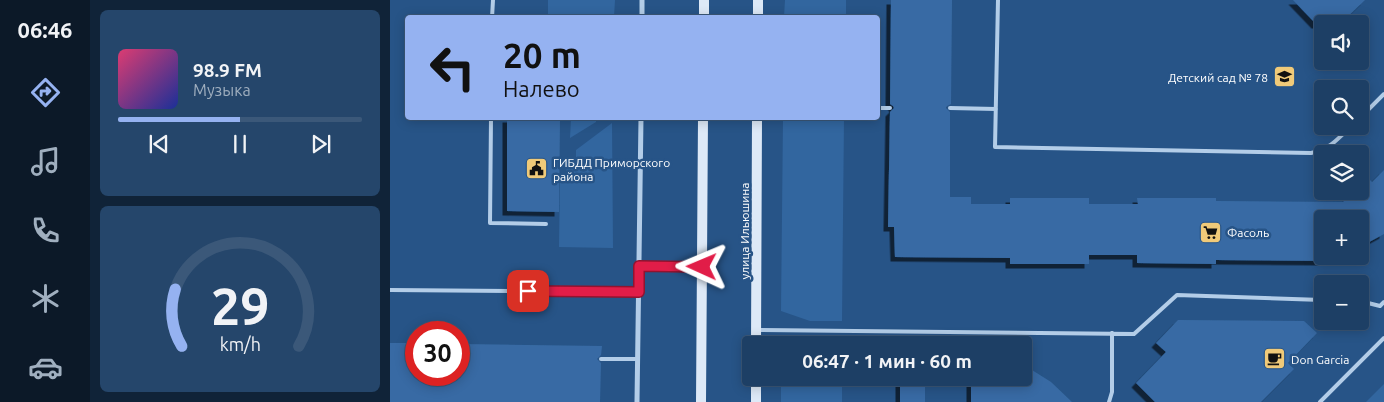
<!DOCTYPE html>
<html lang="ru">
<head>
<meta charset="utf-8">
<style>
  :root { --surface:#1d3f65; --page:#25466b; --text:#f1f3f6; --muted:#a0afbf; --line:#3b5879; --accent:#95b2f1 }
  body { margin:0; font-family:Ubuntu,sans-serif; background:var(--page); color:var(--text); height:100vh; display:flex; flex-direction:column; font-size:19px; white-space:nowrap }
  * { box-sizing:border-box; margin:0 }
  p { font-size:16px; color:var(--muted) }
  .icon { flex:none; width:28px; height:28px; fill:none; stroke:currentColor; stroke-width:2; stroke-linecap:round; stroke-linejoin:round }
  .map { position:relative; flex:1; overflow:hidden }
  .side { display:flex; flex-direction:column; gap:10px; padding:10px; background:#102338; width:300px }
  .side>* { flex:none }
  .guide { position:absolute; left:15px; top:15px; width:475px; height:105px; border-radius:5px; box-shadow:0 2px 12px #0003,0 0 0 1px var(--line); background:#95b2f1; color:#111; overflow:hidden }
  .buttons { position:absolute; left:924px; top:15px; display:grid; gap:10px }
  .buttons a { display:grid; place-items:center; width:55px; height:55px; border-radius:5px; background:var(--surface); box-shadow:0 2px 12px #0003,0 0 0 1px var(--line); font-size:25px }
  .speed { position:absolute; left:15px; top:321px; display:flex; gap:10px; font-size:25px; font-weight:700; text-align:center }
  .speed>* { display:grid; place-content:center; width:65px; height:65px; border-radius:50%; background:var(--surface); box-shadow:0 2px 12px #0003,0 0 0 1px var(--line); line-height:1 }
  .speed .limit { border:8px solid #d22; background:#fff; color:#111 }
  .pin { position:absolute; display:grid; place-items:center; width:42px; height:42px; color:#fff; margin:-21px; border-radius:10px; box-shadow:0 2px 8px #0006 }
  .me { position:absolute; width:55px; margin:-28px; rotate:271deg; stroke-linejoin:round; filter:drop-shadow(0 0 4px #0008) }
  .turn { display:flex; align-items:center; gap:18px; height:105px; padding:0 15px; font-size:22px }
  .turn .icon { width:65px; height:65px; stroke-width:2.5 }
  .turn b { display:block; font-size:35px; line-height:42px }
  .side .widget { flex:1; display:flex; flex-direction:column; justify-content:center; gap:8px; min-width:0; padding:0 18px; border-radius:8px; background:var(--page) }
  .side .dial { align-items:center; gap:0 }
  .dial svg { height:130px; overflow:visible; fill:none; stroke:var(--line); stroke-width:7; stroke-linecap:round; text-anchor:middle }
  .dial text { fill:var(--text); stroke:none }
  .song { display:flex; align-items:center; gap:15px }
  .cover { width:60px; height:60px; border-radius:8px; background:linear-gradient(135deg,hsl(340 70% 55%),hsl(230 70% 35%)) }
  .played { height:5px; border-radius:2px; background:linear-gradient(90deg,var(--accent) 50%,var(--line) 50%) }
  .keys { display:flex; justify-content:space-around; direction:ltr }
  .trip { position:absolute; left:352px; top:336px; width:290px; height:50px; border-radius:5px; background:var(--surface); box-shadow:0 2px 12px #0003,0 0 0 1px var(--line); font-weight:700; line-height:50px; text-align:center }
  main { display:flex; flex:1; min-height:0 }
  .tab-bar { display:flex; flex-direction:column; width:90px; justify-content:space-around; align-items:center; background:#0c1928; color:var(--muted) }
  .tab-bar .icon { width:35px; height:35px }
  .tab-bar .current { color:var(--accent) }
  .tab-bar b { font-size:22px; color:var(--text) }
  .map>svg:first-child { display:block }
</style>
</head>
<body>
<main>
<nav class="tab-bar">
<b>06:46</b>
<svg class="icon current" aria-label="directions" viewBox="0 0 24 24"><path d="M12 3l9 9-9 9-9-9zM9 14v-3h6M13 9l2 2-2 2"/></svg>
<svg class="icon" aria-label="music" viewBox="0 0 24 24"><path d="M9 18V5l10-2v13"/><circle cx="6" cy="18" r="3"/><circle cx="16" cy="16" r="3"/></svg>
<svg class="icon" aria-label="phone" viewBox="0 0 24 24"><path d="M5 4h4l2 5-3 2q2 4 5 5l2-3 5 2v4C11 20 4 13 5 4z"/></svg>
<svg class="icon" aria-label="climate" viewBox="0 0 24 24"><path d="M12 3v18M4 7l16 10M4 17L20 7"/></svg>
<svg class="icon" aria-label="car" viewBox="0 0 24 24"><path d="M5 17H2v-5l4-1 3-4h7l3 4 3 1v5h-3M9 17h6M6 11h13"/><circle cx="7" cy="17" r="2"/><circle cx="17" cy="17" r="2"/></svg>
</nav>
<section class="side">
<div class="widget">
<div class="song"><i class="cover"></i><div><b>98.9 FM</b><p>Музыка</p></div></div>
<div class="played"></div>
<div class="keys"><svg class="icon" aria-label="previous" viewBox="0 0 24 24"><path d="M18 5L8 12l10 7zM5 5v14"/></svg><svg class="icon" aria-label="pause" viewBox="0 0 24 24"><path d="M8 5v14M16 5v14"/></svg><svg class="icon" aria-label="next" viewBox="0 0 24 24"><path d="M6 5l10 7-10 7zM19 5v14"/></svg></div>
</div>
<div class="widget dial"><svg viewBox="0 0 100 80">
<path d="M14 69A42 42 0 1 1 86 69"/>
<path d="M14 69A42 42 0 0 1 10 34" stroke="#95b2f1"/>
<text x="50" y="56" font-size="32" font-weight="700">29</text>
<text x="50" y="72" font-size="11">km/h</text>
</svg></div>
</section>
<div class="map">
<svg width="994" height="402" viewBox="0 0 994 402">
  <defs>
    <filter id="shadow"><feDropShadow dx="-4.5" dy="4.5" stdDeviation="0" flood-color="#0009"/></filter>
  </defs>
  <rect width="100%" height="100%" fill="#275487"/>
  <path fill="#32669f" d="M158,0H225L224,17H158Z
    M395,0H456V17H394Z
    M181,118H206V122L180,138Z
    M393,118H454L452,321H420L391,311Z
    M222,123L223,248L169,247L170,178L176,177L177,160H186V150Z
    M391,378H452V402H391Z
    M994,384V402H976Z"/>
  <path fill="#386ba4" filter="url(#shadow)" d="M501,0H562L561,104L557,106L556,108L560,112V197H581V204H620V198H699V204H748L747,198H826V201L953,202L964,191H970V186L978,178L982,182L994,170V234L970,247V219H932V256H954L944,261L826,260V264L747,263V255H699V264H620V258L505,257L504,227H498L500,112L504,108L503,106L500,104Z
    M903,0H975L950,24H926Z
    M117,118H170L169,212L117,211Z
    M788,320L914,321L927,333L898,363L904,369L871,402H765L746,383L776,352L766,343Z
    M0,343H26V375H69V344L212,346L211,355L207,359L211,363L210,402H0Z
    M634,365L661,382L682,402H581V378H634Z
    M510,378H535V402H510Z"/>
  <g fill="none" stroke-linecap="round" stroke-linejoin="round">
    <path stroke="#b3cde8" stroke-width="4" d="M608,0L605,147L921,153C940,149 948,139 961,126
      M102,18L103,0
      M488,108H500
      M560,108L606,109
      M101,118L100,223L156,224
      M970,118L994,94
      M0,290L249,292
      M970,301L990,306L994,302
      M368,330L744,334L787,295L932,300
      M211,359H247
      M719,402L722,392V333
      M930,402L994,338"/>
    <path stroke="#b3cde8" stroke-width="5" d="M252,18V0
      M249,266L312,267
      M247,402L251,118"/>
    <path stroke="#dde9f7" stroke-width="10" d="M314,18V0
      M368,18V0
      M366,345L367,118
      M311,402L313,118
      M366,402V378"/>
  </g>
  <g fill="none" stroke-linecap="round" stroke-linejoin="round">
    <defs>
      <path id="route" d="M138,291L249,292V266L312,267"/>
    </defs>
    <use href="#route" stroke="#92132f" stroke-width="12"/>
    <use href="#route" stroke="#e11d48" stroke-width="9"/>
  </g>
  <defs>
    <symbol id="school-square" viewBox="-11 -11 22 22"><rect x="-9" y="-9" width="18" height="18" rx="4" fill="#f0ca79" stroke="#275487"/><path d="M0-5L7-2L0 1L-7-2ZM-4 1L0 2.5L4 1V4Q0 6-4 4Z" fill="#111"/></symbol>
    <symbol id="civic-square" viewBox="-11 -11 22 22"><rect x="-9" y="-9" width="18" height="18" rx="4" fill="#f0ca79" stroke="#275487"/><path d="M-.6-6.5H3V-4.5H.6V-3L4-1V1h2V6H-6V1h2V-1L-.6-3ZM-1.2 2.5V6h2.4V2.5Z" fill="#111"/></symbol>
    <symbol id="supermarket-square" viewBox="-11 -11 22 22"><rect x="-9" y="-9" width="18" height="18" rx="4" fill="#f0ca79" stroke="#275487"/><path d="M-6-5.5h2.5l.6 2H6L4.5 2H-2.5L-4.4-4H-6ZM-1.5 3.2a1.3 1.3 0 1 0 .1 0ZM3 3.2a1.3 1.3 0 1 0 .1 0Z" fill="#111"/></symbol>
    <symbol id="cafe-square" viewBox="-11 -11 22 22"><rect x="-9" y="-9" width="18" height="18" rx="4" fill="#f0ca79" stroke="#275487"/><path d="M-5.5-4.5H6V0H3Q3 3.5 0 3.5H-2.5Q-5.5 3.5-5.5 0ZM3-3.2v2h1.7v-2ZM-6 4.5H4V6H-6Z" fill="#111"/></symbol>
  </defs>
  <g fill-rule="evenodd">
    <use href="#school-square" x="882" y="64" width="25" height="25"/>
    <use href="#civic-square" x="134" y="156" width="25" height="25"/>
    <use href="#supermarket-square" x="808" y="220" width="25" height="25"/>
    <use href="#cafe-square" x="872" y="346" width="25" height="25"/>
  </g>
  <g text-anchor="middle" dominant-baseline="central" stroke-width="5" stroke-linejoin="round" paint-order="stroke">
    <g font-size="12" fill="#fff" stroke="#275487" text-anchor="start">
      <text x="878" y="77" text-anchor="end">Детский сад № 78</text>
      <text x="163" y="162">ГИБДД Приморского<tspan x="163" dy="14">района</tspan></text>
      <text x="837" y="232">Фасоль</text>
      <text x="901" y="359">Don Garcia</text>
    </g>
    <g font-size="12" fill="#fff" stroke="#275487">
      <text transform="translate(354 231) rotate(-90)">улица Ильюшина</text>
    </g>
  </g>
</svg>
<div class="buttons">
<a><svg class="icon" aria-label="sound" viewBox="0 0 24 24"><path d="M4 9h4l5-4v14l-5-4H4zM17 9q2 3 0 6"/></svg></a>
<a><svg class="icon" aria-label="search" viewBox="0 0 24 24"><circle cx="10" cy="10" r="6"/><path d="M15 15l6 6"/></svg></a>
<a><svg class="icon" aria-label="layers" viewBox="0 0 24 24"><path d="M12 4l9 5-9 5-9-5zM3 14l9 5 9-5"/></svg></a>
<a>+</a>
<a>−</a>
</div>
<div class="speed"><div class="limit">30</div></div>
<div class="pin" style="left:138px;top:291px;background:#d93025"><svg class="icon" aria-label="arrive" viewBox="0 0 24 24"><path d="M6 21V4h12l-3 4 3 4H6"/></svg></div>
<svg class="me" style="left:312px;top:267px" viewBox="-20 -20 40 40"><path d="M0-17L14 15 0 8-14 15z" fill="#e11d48" stroke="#fff" stroke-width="4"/></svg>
<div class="trip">06:47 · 1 мин · 60 m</div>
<div class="guide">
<div class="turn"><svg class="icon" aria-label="left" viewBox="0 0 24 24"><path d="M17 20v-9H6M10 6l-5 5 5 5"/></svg><div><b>20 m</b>Налево</div></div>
</div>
</div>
</main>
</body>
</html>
